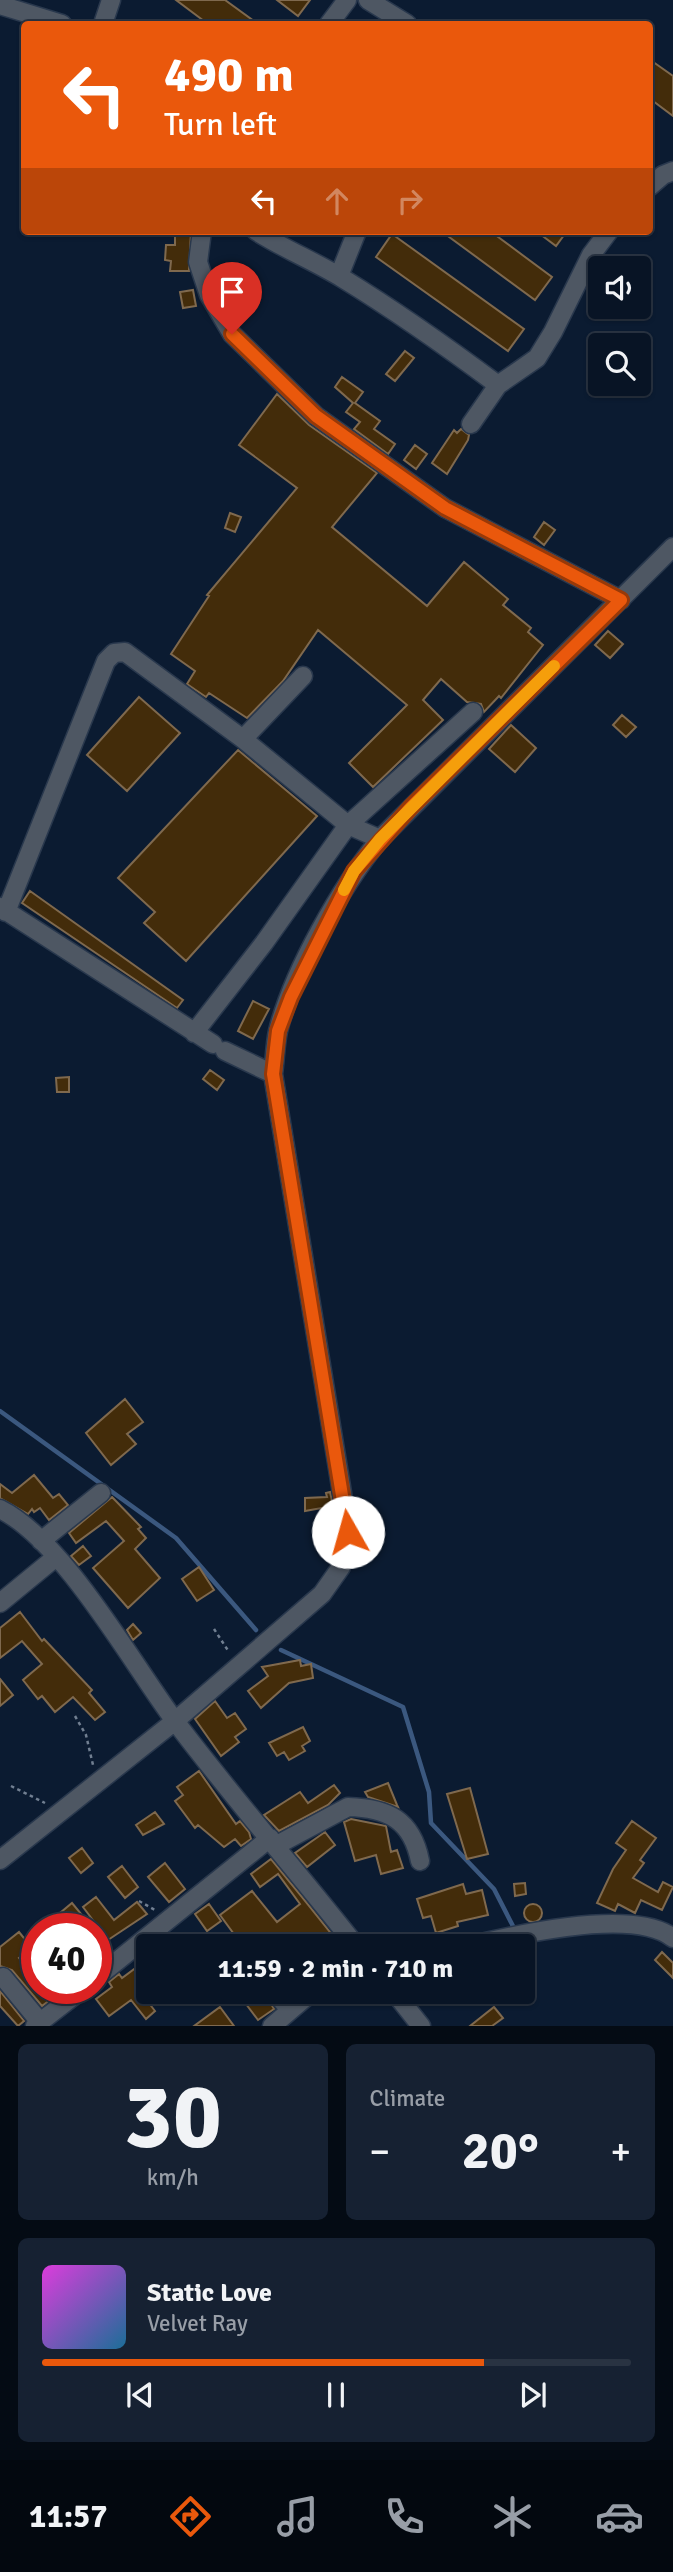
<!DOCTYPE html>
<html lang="en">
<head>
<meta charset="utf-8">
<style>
  :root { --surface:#081425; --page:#162132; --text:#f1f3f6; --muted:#989ea7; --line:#293342; --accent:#ea580c }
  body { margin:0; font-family:Signika,sans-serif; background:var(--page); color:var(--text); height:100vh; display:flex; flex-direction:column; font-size:26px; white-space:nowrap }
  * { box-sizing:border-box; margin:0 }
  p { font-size:23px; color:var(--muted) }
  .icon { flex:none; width:38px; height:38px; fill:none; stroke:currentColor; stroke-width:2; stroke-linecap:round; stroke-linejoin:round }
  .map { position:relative; height:2026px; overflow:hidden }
  .side { display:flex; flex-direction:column; gap:18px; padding:18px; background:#040b14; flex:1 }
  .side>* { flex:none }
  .guide { position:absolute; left:21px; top:21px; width:632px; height:214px; border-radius:7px; box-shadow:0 2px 5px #0004,0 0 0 2px var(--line); background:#ea580c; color:#fff; overflow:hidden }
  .fabs { position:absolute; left:588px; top:256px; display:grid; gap:14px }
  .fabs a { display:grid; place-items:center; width:63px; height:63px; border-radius:7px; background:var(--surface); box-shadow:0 2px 5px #0004,0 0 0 2px var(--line); font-size:35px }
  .speed { position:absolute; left:21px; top:1913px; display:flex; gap:14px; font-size:35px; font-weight:700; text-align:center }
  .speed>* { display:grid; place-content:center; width:91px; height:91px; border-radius:50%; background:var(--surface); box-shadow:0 2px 5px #0004,0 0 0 2px var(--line); line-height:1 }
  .speed .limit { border:10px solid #d22; background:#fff; color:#111 }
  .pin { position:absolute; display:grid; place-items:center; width:60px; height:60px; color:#fff; margin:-72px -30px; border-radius:50% 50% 50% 0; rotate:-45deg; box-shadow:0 0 7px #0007 }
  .pin .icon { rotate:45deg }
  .me { position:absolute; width:77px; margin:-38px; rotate:353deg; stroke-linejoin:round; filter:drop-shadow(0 0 5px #0008) }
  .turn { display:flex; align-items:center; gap:24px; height:147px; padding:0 28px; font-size:32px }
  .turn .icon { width:91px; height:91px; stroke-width:2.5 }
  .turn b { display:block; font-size:49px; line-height:60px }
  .lanes { display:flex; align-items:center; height:66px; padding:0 28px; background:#0003; justify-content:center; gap:35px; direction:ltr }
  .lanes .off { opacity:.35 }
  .big { font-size:52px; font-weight:800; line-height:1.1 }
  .side .tile { flex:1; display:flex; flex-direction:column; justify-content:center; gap:10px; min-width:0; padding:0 24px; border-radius:10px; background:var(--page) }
  .side .dial { align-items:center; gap:0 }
  .dial b { font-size:91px; line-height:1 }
  .song { display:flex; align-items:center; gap:21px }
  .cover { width:84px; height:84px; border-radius:10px; background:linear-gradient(135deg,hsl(300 70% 55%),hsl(200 70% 35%)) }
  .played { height:7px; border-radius:4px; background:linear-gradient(90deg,var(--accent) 75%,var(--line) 75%) }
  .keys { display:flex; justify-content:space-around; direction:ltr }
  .heat { display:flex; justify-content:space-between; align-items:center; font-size:38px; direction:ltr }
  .side .tiles { flex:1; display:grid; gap:18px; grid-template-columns:1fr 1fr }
  .tile:last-child { grid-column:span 2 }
  .trip { position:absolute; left:136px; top:1934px; width:399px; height:70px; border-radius:7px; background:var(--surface); box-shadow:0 2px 5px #0004,0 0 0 2px var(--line); font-weight:800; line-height:70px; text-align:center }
  .dock { display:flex; height:112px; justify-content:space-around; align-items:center; background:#03080f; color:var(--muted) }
  .dock .icon { width:49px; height:49px }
  .dock .selected { color:var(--accent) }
  .dock b { font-size:32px; color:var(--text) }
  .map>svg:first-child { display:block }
</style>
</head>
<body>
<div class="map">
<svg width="673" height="2026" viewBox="0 0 673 2026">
  <rect width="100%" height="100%" fill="#0b1b31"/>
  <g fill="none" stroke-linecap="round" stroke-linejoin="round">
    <path stroke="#3b587f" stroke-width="4.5" d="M0,1411L176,1538L256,1630
      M281,1650L403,1707L429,1792L431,1823L494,1889L515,1930"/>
  </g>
  <path fill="#432c0a" stroke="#7f694e" stroke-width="2" d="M176,0H225L258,24H208Z
    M277,0H310L298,16Z
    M649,59L673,76V116L649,98Z
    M175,231H191L189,271H170L171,261L165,260L166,245H175Z
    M441,231H490L552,277L535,300Z
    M536,231H567L556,246Z
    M392,234L524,329L508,351L376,257Z
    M193,290L196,306L183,308L180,292Z
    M405,351L414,358L395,381L386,374Z
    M342,377L363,392L355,403L380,421L374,429L395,444L388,454L354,429L360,422L346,412L353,403L335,387Z
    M277,394L309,425L377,473L332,527L427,606L464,562L508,599L503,605L531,628L528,632L543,645L501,698L499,696L484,712L481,704L467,702L441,679L423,700L443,720L373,787L349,763L407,705L318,630L283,681L247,718L209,693L206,697L187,684L195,671L171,654L209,596L207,595L297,488L239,445Z
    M461,429L469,435L468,440L447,474L432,463L454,430L457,433Z
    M415,445L427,454L416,469L404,460Z
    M230,513L241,517L235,532L225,528Z
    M544,522L555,530L544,545L534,537Z
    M608,631L623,644L610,658L595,645Z
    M139,697L180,733L127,791L87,755Z
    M622,715L636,727L626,737L613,725Z
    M511,725L536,748L515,772L489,749Z
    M238,750L317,816L186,961L144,923L155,912L118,878Z
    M30,891L183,1000L177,1008L22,903Z
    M253,1001L269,1009L253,1039L238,1031Z
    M210,1070L224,1080L217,1090L203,1079Z
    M69,1077V1092H57L56,1078Z
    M125,1399L143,1422L127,1434L136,1444L111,1465L86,1433Z
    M34,1475L53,1498L59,1494L68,1505L49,1520L40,1508L34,1512L32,1509L28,1514L0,1498V1484L12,1493Z
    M330,1492L333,1506L305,1511V1498L327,1497L326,1493Z
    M112,1497L141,1527L138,1529L146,1538L135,1549L160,1578L128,1608L93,1568L124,1541L106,1521L76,1543L69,1533Z
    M83,1546L91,1556L79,1565L71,1556Z
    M199,1567L214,1590L197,1601L182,1579Z
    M20,1612L42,1641L44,1639L92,1690L89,1693L105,1712L95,1720L73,1697L55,1712L42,1696L38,1699L23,1680L42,1664L22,1641L0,1658V1628Z
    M133,1624L141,1633L133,1640L127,1630Z
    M300,1660L301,1666L311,1664L313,1678L289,1683L261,1708L248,1691L268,1676L262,1667Z
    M0,1679L13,1695L0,1706Z
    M215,1701L227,1718L235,1713L246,1729L235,1737L239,1742L221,1756L195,1719Z
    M303,1727L310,1741L302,1746L305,1751L289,1760L284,1752L277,1756L269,1743Z
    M199,1771L236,1824L240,1821L249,1832L251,1839L241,1846L235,1839L224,1847L198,1825L195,1828L175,1801L183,1795L177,1787Z
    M388,1783L397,1805L398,1807L368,1797L365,1792Z
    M334,1785L340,1793L328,1805L279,1831L264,1815L300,1792L308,1803Z
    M470,1788L488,1854L467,1859L447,1794Z
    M155,1812L164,1824L143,1835L136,1825Z
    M351,1819L386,1826L391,1852L397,1850L403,1868L381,1874L376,1855L355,1861L344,1822Z
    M632,1821L656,1838L640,1860L644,1863L633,1878L658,1892L663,1882L673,1887L662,1910L641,1900L635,1913L618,1904L615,1911L597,1903L613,1869L626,1850L616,1843Z
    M325,1832L335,1845L307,1867L295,1853Z
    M82,1848L93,1863L81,1873L69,1858Z
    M271,1859L302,1897L341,1946H250L247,1941L242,1945L220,1915L252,1891L277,1922L300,1904L278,1874L260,1887L251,1874Z
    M165,1863L185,1889L169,1902L148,1877Z
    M122,1866L138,1887L125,1898L108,1877Z
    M525,1883L526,1894L515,1896L514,1884Z
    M463,1884L466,1894L482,1890L488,1915L457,1922L458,1926L436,1933L431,1916L423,1918L417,1899Z
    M96,1897L114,1920L137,1902L147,1914L108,1940L83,1907Z
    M72,1903L82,1915L69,1925L60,1913Z
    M209,1904L221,1921L207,1931L195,1914Z
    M524 1913a9 9 0 1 1 18 0a9 9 0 1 1-18 0Z
    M19,1932L32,1948L19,1958L37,1980V1988H43L51,1999L42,2006L12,1970L0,1966V1947Z
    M662,1952L673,1963V1978L655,1960Z
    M149,1958V1989L142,1994L155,2011L146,2019L131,2000L109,2016L96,1999L112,1987L109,1982L119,1974L122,1978Z
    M0,1991L24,2021L18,2026L0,2006Z
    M237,1992H264L274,2009L258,2020Z
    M220,2007L234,2026H194Z
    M494,2007L503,2018L492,2026H470Z"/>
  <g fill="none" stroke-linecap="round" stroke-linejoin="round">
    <defs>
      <path id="minor" d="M368,0L407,24
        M0,5L62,24
        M103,24L111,0
        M329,24L347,0
        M649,187L663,175L673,171
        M202,231L198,262L209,295L232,334L316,416L445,508L621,600
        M256,231C284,249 314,261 342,278C396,311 447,347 498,385
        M339,276L357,231
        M471,424L498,385L537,358L553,332L591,255L609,231
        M243,739L303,676
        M0,907L213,1044
        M6,912L106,661L114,653L125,652L243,739L348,825L380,839
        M194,1033L264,943L348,825L473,712
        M225,1051L273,1074
        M0,1509C64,1541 131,1662 175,1721C233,1798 297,1871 356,1946
        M41,1541L101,1493
        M0,1603L56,1557
        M277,1845L348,1807C388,1808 412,1820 420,1861
        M0,1860L175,1721L322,1594L341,1567L348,1532L346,1517L273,1074C275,1060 275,1045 278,1031C293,971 341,887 380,839L673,547
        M469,1946C514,1935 634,1907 673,1938
        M3,1977L40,2022
        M96,1978L270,1838
        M275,1992L290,2010
        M394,1992L421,2026
        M35,2026L84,1988
        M272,2026L312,1992"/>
    </defs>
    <use href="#minor" stroke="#29384d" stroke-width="21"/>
    <path stroke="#717f91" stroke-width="2.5" stroke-dasharray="3.5 3.5" stroke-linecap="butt" d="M214,1629L229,1652
      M75,1716L86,1735L93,1765
      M11,1786L45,1803
      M139,1901L155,1910"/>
    <use href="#minor" stroke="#4e5763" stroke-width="18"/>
  </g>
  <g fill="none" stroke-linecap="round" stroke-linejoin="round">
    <defs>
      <path id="route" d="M232,334L316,416L445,508L621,600L411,807L354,871L291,997L278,1031L273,1074L348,1532"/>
    </defs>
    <use href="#route" stroke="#983908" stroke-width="18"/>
    <use href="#route" stroke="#ea580c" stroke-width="12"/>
    <path stroke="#f59e0b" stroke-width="12" d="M344,890L354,871L380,839L554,666"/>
  </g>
</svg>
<div class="fabs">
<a><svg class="icon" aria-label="sound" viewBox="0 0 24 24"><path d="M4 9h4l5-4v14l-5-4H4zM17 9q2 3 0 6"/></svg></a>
<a><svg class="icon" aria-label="search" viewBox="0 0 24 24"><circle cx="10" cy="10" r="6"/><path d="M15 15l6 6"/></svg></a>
</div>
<div class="speed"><div class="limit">40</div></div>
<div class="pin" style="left:232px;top:334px;background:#d93025"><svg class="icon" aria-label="arrive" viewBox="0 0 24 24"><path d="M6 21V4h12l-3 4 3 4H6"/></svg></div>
<svg class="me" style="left:348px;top:1532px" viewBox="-20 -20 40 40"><circle r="19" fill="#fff"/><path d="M0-13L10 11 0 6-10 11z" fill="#ea580c"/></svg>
<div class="trip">11:59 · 2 min · 710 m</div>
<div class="guide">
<div class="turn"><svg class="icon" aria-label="left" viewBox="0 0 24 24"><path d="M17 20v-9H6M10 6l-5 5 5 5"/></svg><div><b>490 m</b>Turn left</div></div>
<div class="lanes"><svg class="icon" aria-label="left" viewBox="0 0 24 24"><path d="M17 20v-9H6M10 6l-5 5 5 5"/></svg><svg class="icon off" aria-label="ahead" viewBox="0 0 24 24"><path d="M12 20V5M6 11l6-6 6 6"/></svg><svg class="icon off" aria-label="right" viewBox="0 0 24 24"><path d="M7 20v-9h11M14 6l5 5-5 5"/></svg></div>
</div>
</div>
<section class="side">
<div class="tiles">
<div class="tile dial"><b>30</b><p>km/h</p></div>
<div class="tile"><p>Climate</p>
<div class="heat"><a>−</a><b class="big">20°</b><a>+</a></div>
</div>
<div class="tile">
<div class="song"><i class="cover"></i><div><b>Static Love</b><p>Velvet Ray</p></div></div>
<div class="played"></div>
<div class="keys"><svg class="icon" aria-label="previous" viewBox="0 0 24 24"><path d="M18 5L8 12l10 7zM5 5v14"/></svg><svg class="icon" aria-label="pause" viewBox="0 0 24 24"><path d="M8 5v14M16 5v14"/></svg><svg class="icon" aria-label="next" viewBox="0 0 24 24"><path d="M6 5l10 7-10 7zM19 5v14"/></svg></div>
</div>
</div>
</section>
<nav class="dock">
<b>11:57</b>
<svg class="icon selected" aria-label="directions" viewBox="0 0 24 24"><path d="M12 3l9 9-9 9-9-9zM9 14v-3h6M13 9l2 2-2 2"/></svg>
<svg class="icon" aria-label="music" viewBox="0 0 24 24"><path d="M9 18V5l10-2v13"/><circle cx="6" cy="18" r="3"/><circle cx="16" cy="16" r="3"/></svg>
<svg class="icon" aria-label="phone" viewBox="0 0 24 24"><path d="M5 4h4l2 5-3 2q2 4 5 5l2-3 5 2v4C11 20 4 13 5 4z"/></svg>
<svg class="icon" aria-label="climate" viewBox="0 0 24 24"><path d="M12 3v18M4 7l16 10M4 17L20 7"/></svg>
<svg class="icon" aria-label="car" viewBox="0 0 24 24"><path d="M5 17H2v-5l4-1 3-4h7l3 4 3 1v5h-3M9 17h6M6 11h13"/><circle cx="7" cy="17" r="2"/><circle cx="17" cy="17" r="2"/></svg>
</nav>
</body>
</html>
